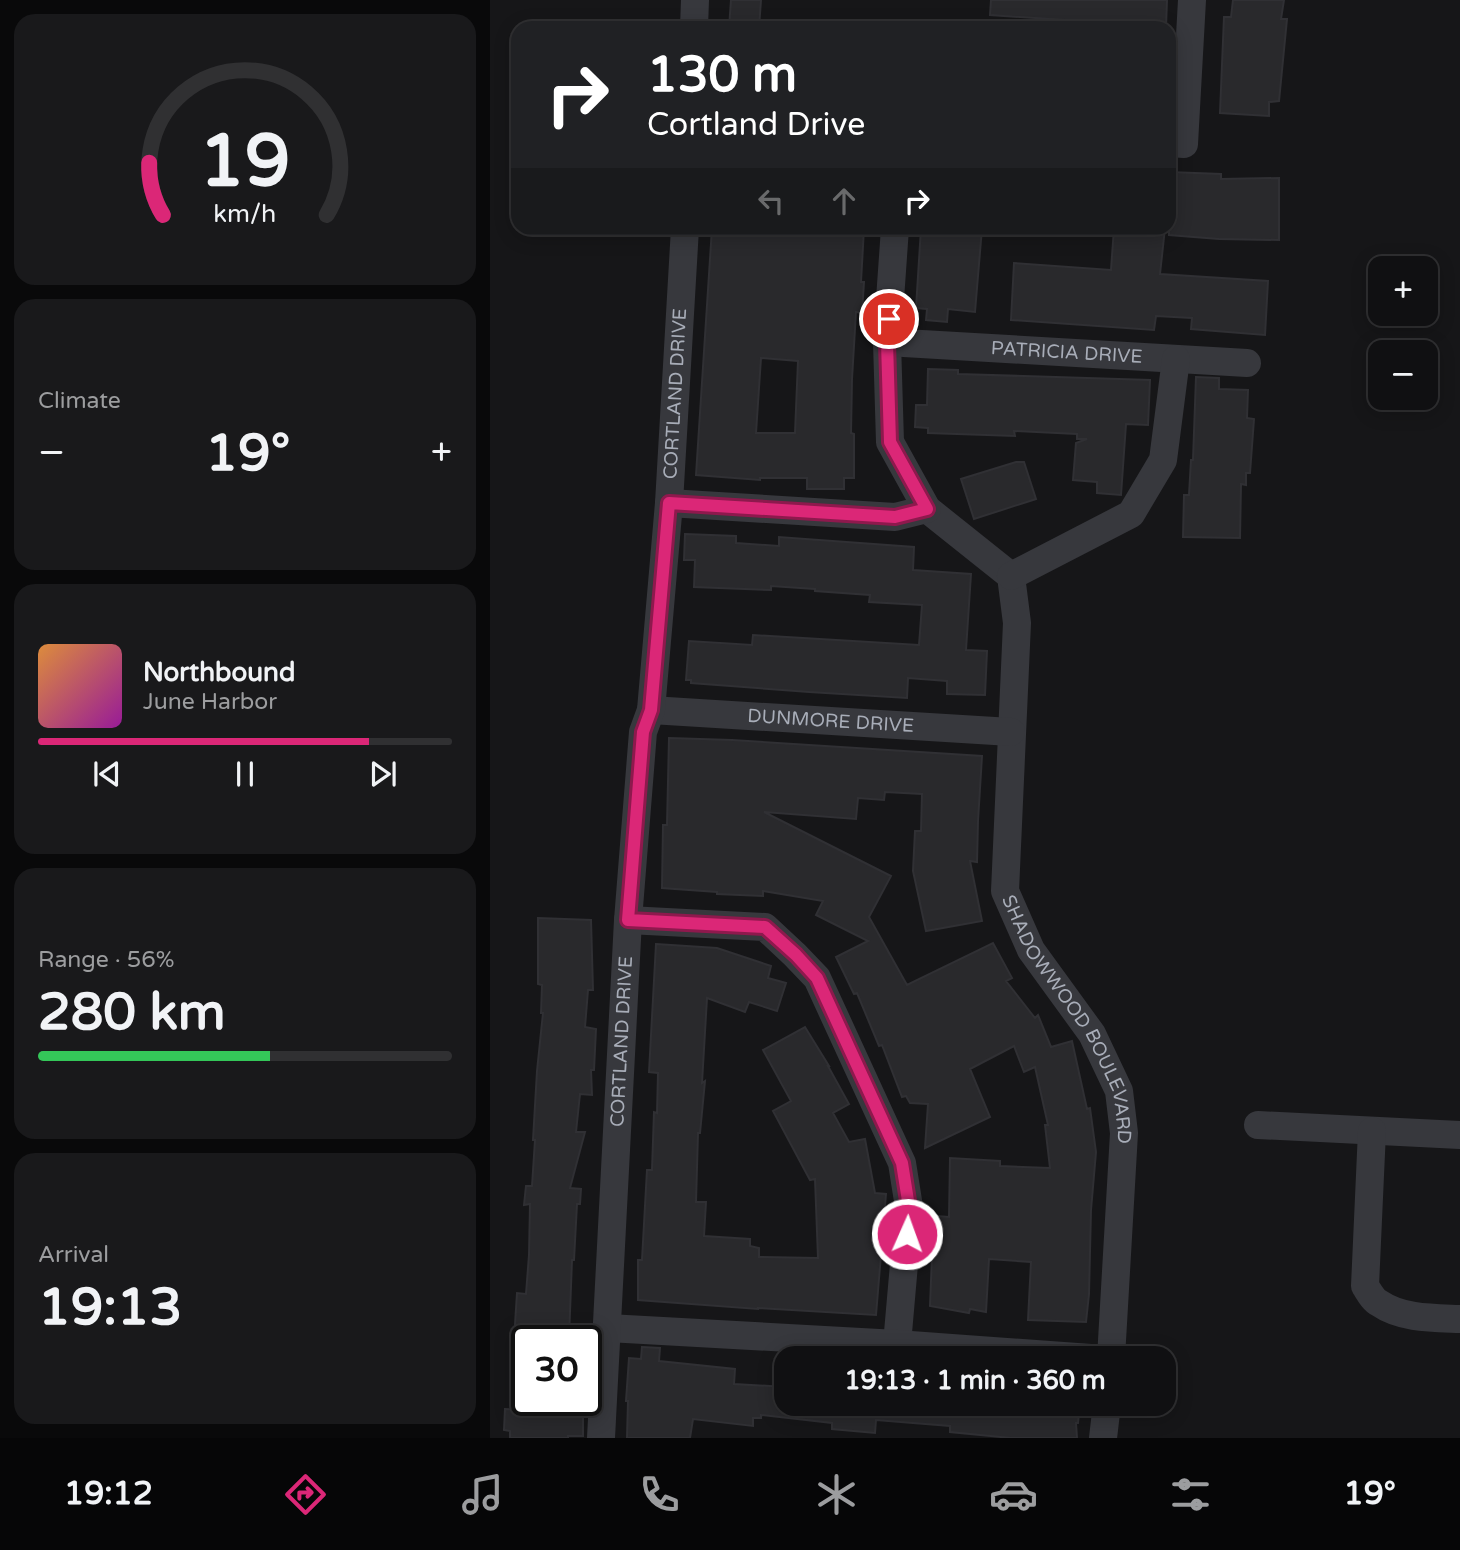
<!DOCTYPE html>
<html lang="en">
<head>
<meta charset="utf-8">
<style>
  :root { --surface:#101012; --page:#19191b; --text:#f1f3f6; --muted:#9c9d9f; --line:#303032; --accent:#db2777 }
  body { margin:0; font-family:"Varela Round",sans-serif; background:var(--page); color:var(--text); height:100vh; display:flex; flex-direction:column; font-size:26px; white-space:nowrap }
  * { box-sizing:border-box; margin:0 }
  p { font-size:23px; color:var(--muted) }
  .icon { flex:none; width:38px; height:38px; fill:none; stroke:currentColor; stroke-width:2; stroke-linecap:round; stroke-linejoin:round }
  .map { position:relative; flex:1; overflow:hidden }
  .details { display:flex; flex-direction:column; gap:14px; padding:14px; background:#09090a; width:490px }
  .details>* { flex:none }
  .top-card { position:absolute; left:21px; top:21px; width:665px; height:214px; border-radius:21px; box-shadow:0 4px 18px #0003,0 0 0 2px var(--line); background:#202124; color:#fff; overflow:hidden }
  .buttons { position:absolute; left:878px; top:256px; display:grid; gap:14px }
  .buttons a { display:grid; place-items:center; width:70px; height:70px; border-radius:14px; background:var(--surface); box-shadow:0 4px 18px #0003,0 0 0 2px var(--line); font-size:35px }
  .speed { position:absolute; left:21px; top:1325px; display:flex; gap:14px; font-size:35px; font-weight:700; text-align:center }
  .speed>* { display:grid; place-content:center; width:91px; height:91px; border-radius:50%; background:var(--surface); box-shadow:0 4px 18px #0003,0 0 0 2px var(--line); line-height:1 }
  .speed .limit { border:4px solid #111; border-radius:10px; background:#fff; color:#111 }
  .pin { position:absolute; display:grid; place-items:center; width:60px; height:60px; color:#fff; margin:-30px; border:4px solid #fff; border-radius:50%; box-shadow:0 2px 7px #0007 }
  .me { position:absolute; width:77px; margin:-38px; rotate:2deg; stroke-linejoin:round; filter:drop-shadow(0 0 5px #0008) }
  .turn { display:flex; align-items:center; gap:24px; height:147px; padding:0 21px; font-size:32px }
  .turn .icon { width:91px; height:91px; stroke-width:2.5 }
  .turn b { display:block; font-size:49px; line-height:60px }
  .lanes { display:flex; align-items:center; height:66px; padding:0 21px; background:#0003; justify-content:center; gap:35px; direction:ltr }
  .lanes .off { opacity:.35 }
  .big { font-size:52px; font-weight:700; line-height:1.1 }
  .details .card { flex:1; display:flex; flex-direction:column; justify-content:center; gap:10px; min-width:0; padding:0 24px; border-radius:21px; background:var(--page) }
  .details .dial { align-items:center; gap:0 }
  .dial svg { height:182px; overflow:visible; fill:none; stroke:var(--line); stroke-width:7; stroke-linecap:round; text-anchor:middle }
  .dial text { fill:var(--text); stroke:none }
  .song { display:flex; align-items:center; gap:21px }
  .cover { width:84px; height:84px; border-radius:10px; background:linear-gradient(135deg,hsl(30 70% 55%),hsl(300 70% 35%)) }
  .played { height:7px; border-radius:4px; background:linear-gradient(90deg,var(--accent) 80%,var(--line) 80%) }
  .keys { display:flex; justify-content:space-around; direction:ltr }
  .heat { display:flex; justify-content:space-between; align-items:center; font-size:38px; direction:ltr }
  .charge { height:10px; border-radius:5px; background:linear-gradient(90deg,#34c759 56%,var(--line) 0) }
  .trip { position:absolute; left:284px; top:1346px; width:402px; height:70px; border-radius:21px; background:var(--surface); box-shadow:0 4px 18px #0003,0 0 0 2px var(--line); font-weight:700; line-height:70px; text-align:center }
  .menu { display:flex; height:112px; justify-content:space-around; align-items:center; background:#060607; color:var(--muted) }
  .menu .icon { width:49px; height:49px }
  .menu .current { color:var(--accent) }
  .menu b { font-size:32px; color:var(--text) }
  main { display:flex; flex:1; min-height:0 }
  .map>svg:first-child { display:block }
</style>
</head>
<body>
<main>
<section class="details">
<div class="card dial"><svg viewBox="0 0 100 80">
<path d="M14 69A42 42 0 1 1 86 69"/>
<path d="M14 69A42 42 0 0 1 8 46" stroke="#db2777"/>
<text x="50" y="56" font-size="32" font-weight="700">19</text>
<text x="50" y="72" font-size="11">km/h</text>
</svg></div>
<div class="card"><p>Climate</p>
<div class="heat"><a>−</a><b class="big">19°</b><a>+</a></div>
</div>
<div class="card">
<div class="song"><i class="cover"></i><div><b>Northbound</b><p>June Harbor</p></div></div>
<div class="played"></div>
<div class="keys"><svg class="icon" aria-label="previous" viewBox="0 0 24 24"><path d="M18 5L8 12l10 7zM5 5v14"/></svg><svg class="icon" aria-label="pause" viewBox="0 0 24 24"><path d="M8 5v14M16 5v14"/></svg><svg class="icon" aria-label="next" viewBox="0 0 24 24"><path d="M6 5l10 7-10 7zM19 5v14"/></svg></div>
</div>
<div class="card"><p>Range · 56%</p><b class="big">280 km</b><div class="charge"></div></div>
<div class="card"><p>Arrival</p><b class="big">19:13</b></div>
</section>
<div class="map">
<svg width="970" height="1438" viewBox="0 0 970 1438">
  <rect width="100%" height="100%" fill="#161618"/>
  <path fill="#29292c" stroke="#303034" stroke-width="2" fill-rule="evenodd" d="M241,0H271L269,28H239Z
    M501,0H677L676,27L619,22V23L500,15Z
    M743,0H794L791,19H797L789,101L779,102V116L730,113L734,17H741Z
    M679,172L731,174V179L789,178V240L729,239L679,235Z
    M222,228H374L371,282H374L372,313L366,312L362,379L361,433L364,434V478H354V489H317V478H270V480L206,475ZM271,358L308,361L305,433H266Z
    M431,228H492L485,312L458,309L457,322L436,320L437,309L426,308Z
    M624,228H675L670,274L778,281L775,335L701,329L702,318L666,316L664,330L521,320L524,263L621,270Z
    M438,369L468,370V374L660,380L658,425L636,424L631,495L607,493V482L583,480L586,443L597,439H587V434L524,431L525,436L438,433V428L425,427L426,405H437Z
    M706,377L729,378V389L758,390L757,418L764,419L760,473H756V485L751,484L750,538L693,537L694,495H699L701,460H703Z
    M526,462H534L546,499L484,519L471,479Z
    M195,534L246,536V543L289,546V537L424,547L423,570L481,574L476,650L497,651L495,695L457,694V681L418,678L417,698L319,692L201,683V680H196L199,641L262,645L263,635L429,645L432,605L379,602L380,595L325,591V589L281,586V590L204,587L205,560H194Z
    M179,738L242,740L492,756L488,821L487,862L480,861L492,921L436,931L423,871L425,831H431L432,794L395,792L394,800L368,798L366,819L274,812L401,876L379,917L417,985L503,943L522,978L516,981L545,1018L548,1015L561,1047L582,1041L597,1109L600,1108L606,1152L601,1210L599,1294L596,1322L538,1320L541,1262L499,1259L496,1312L480,1309L479,1313L440,1306L442,1256L431,1255L435,1215L459,1217L460,1158L510,1161V1166L560,1168L555,1125H558L545,1067L534,1072L524,1046L480,1069L500,1117L435,1148L438,1104L420,1103L416,1096L412,1097L392,1045L389,1046L367,993L364,994L346,957L378,941L326,915L333,901L273,891V896L227,894V892L172,888L173,825H177Z
    M48,918L101,920L103,990H98L95,1027L106,1029L104,1070H101L102,1095L90,1094L86,1132H95L80,1188L91,1189L90,1204H87L84,1260H82L79,1338L64,1336V1340H24L27,1293L36,1294L39,1255L40,1204L34,1205L36,1186H42L45,1140H43L47,1071L53,1013H51L52,985L48,984Z
    M166,944L227,948L281,966L278,978L296,983L287,1011L259,1002L255,1012L217,998L212,1083L215,1081L210,1133H208L206,1202H216L214,1236L260,1239V1246L269,1248V1257L328,1258L325,1179L320,1180L283,1111L301,1101L273,1050L315,1027L339,1066H338L359,1104L343,1113L359,1142L375,1139L385,1193L396,1194L386,1315L268,1308V1309L148,1300V1260H152L157,1170H162L164,1112L167,1113L168,1073L159,1072Z
    M152,1347L170,1348L169,1361L245,1369L244,1384L296,1387V1404H590L588,1423H586L587,1438H521L460,1432V1426L386,1420L385,1433L342,1429V1423L271,1415V1418H263V1426L203,1419L200,1438H137L138,1401H136L139,1358L151,1359Z
    M15,1409L93,1414V1436H78V1438H20V1431L14,1430Z"/>
  <g fill="none" stroke-linecap="round" stroke-linejoin="round">
    <g stroke="#37383d" stroke-width="28">
      <path d="M204,28L205,0"/>
      <path d="M679,143L694,144L702,0"/>
      <path id="s1" d="M405,228L397,342L400,442L437,509L521,576L527,623L515,891L541,950L602,1034L629,1091L634,1133L621,1358"/>
      <path id="s2" d="M397,342L757,363"/>
      <path d="M179,503L405,517L437,509"/>
      <path d="M521,576L641,514L673,460L686,359"/>
      <path id="s3" d="M161,710L521,732"/>
      <path d="M138,920L275,927L305,955L327,978L412,1163L419,1207L407,1344"/>
      <path d="M768,1125L970,1135"/>
      <path d="M882,1131L875,1286C879,1292 883,1300 889,1303C912,1319 944,1318 970,1319"/>
      <path d="M118,1328L407,1344L601,1358"/>
      <path id="s4" d="M111,1438L138,920L153,732L161,710L179,503L195,228"/>
      <path d="M613,1438L617,1404"/>
    </g>
  </g>
  <g fill="none" stroke-linecap="round" stroke-linejoin="round">
    <defs>
      <path id="route" d="M399,319L397,342L400,442L437,509L405,517L179,503L161,710L153,732L138,920L275,927L306,955L327,978L412,1163L419,1207L417,1234"/>
    </defs>
    <use href="#route" stroke="#8e194d" stroke-width="18"/>
    <use href="#route" stroke="#db2777" stroke-width="12"/>
  </g>
  <g text-anchor="middle" dominant-baseline="central" stroke-width="7" stroke-linejoin="round" paint-order="stroke">
    <g font-size="19" fill="#a8adb8" stroke="#111113">
      <text stroke="none"><textPath href="#s2" startOffset="180">PATRICIA DRIVE</textPath></text>
      <text stroke="none"><textPath href="#s4" startOffset="1048">CORTLAND DRIVE</textPath></text>
      <text stroke="none"><textPath href="#s3" startOffset="180">DUNMORE DRIVE</textPath></text>
      <text stroke="none"><textPath href="#s1" startOffset="859">SHADOWWOOD BOULEVARD</textPath></text>
      <text stroke="none"><textPath href="#s4" startOffset="397">CORTLAND DRIVE</textPath></text>
    </g>
  </g>
</svg>
<div class="buttons">
<a>+</a>
<a>−</a>
</div>
<div class="speed"><div class="limit">30</div></div>
<div class="pin" style="left:399px;top:319px;background:#d93025"><svg class="icon" aria-label="arrive" viewBox="0 0 24 24"><path d="M6 21V4h12l-3 4 3 4H6"/></svg></div>
<svg class="me" style="left:417px;top:1234px" viewBox="-20 -20 40 40"><circle r="17" fill="#db2777" stroke="#fff" stroke-width="3"/><path d="M0-11L8 9 0 5-8 9z" fill="#fff"/></svg>
<div class="trip">19:13 · 1 min · 360 m</div>
<div class="top-card">
<div class="turn"><svg class="icon" aria-label="right" viewBox="0 0 24 24"><path d="M7 20v-9h11M14 6l5 5-5 5"/></svg><div><b>130 m</b>Cortland Drive</div></div>
<div class="lanes"><svg class="icon off" aria-label="left" viewBox="0 0 24 24"><path d="M17 20v-9H6M10 6l-5 5 5 5"/></svg><svg class="icon off" aria-label="ahead" viewBox="0 0 24 24"><path d="M12 20V5M6 11l6-6 6 6"/></svg><svg class="icon" aria-label="right" viewBox="0 0 24 24"><path d="M7 20v-9h11M14 6l5 5-5 5"/></svg></div>
</div>
</div>
</main>
<nav class="menu">
<b>19:12</b>
<svg class="icon current" aria-label="directions" viewBox="0 0 24 24"><path d="M12 3l9 9-9 9-9-9zM9 14v-3h6M13 9l2 2-2 2"/></svg>
<svg class="icon" aria-label="music" viewBox="0 0 24 24"><path d="M9 18V5l10-2v13"/><circle cx="6" cy="18" r="3"/><circle cx="16" cy="16" r="3"/></svg>
<svg class="icon" aria-label="phone" viewBox="0 0 24 24"><path d="M5 4h4l2 5-3 2q2 4 5 5l2-3 5 2v4C11 20 4 13 5 4z"/></svg>
<svg class="icon" aria-label="climate" viewBox="0 0 24 24"><path d="M12 3v18M4 7l16 10M4 17L20 7"/></svg>
<svg class="icon" aria-label="car" viewBox="0 0 24 24"><path d="M5 17H2v-5l4-1 3-4h7l3 4 3 1v5h-3M9 17h6M6 11h13"/><circle cx="7" cy="17" r="2"/><circle cx="17" cy="17" r="2"/></svg>
<svg class="icon" aria-label="filters" viewBox="0 0 24 24"><path d="M4 7h16M4 17h16"/><circle cx="9" cy="7" r="2"/><circle cx="15" cy="17" r="2"/></svg>
<b>19°</b>
</nav>
</body>
</html>
